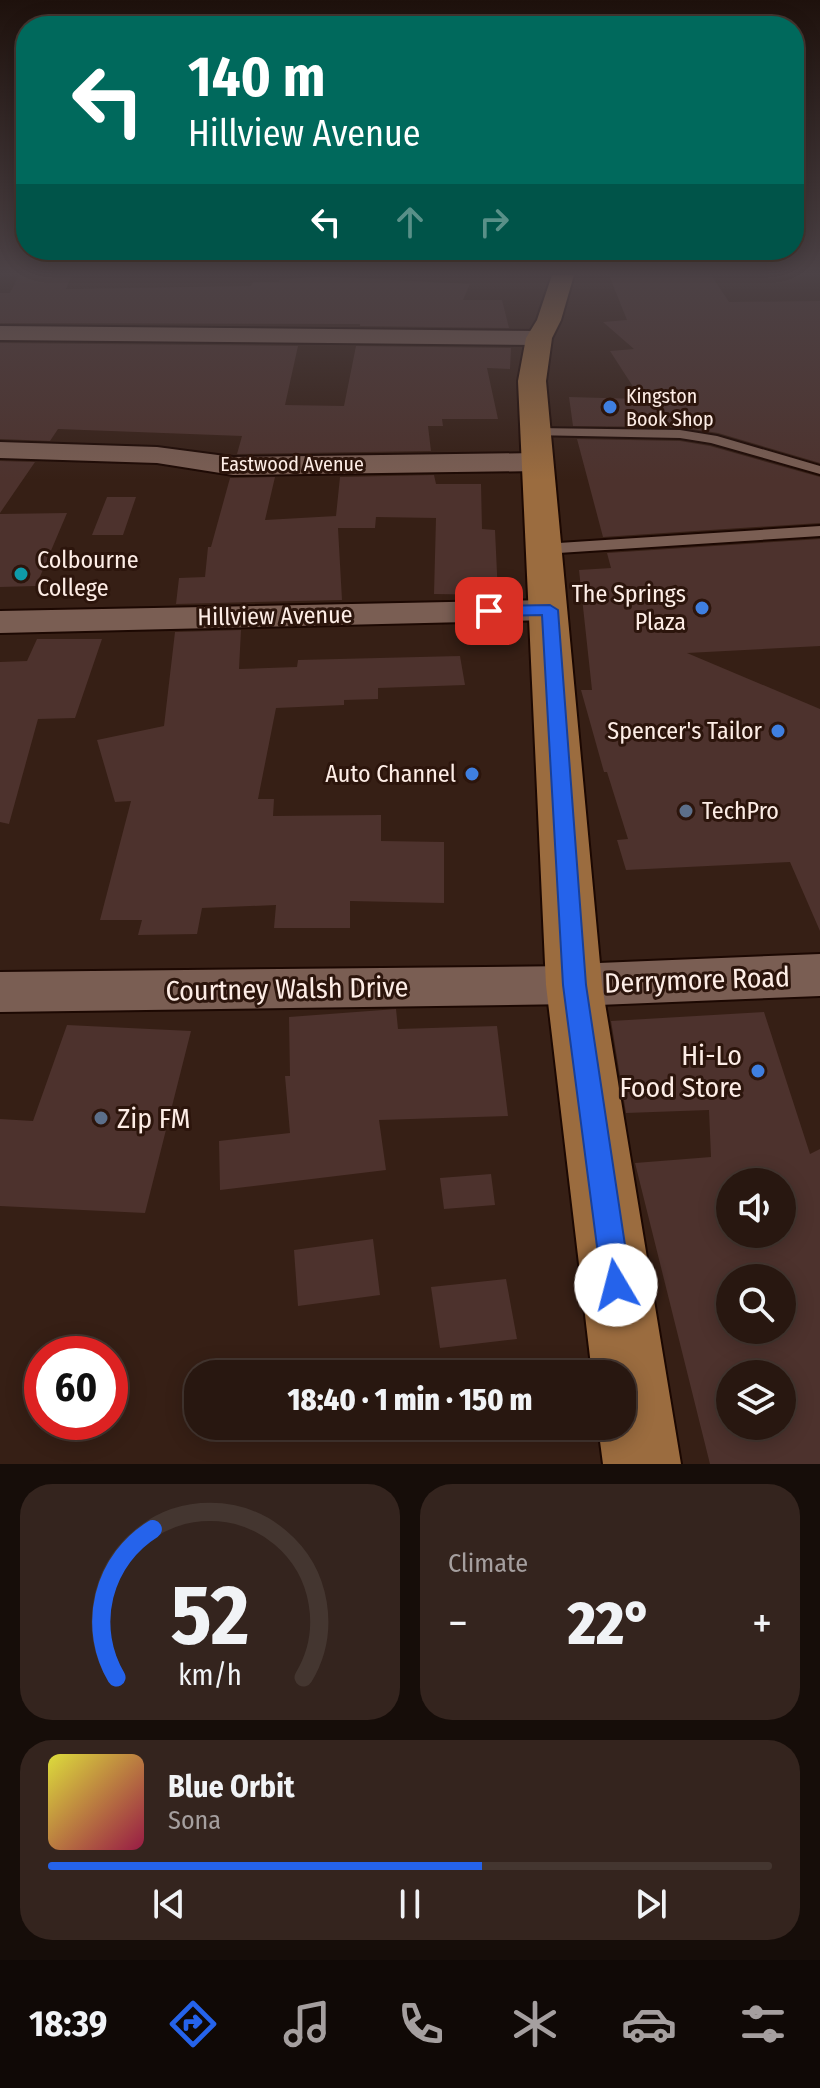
<!DOCTYPE html>
<html lang="en">
<head>
<meta charset="utf-8">
<style>
  :root { --surface:#281710; --page:#34241e; --text:#f1f3f6; --muted:#a59f9f; --line:#443630; --accent:#2563eb }
  body { margin:0; font-family:"Fira Sans Condensed",sans-serif; background:var(--page); color:var(--text); height:100vh; display:flex; flex-direction:column; font-size:30px; white-space:nowrap }
  * { box-sizing:border-box; margin:0 }
  p { font-size:26px; color:var(--muted) }
  .icon { flex:none; width:44px; height:44px; fill:none; stroke:currentColor; stroke-width:2; stroke-linecap:round; stroke-linejoin:round }
  .map { position:relative; height:1464px; overflow:hidden }
  .sheet { display:flex; flex-direction:column; gap:20px; padding:20px; background:#160d09; flex:1 }
  .sheet>* { flex:none }
  .top-card { position:absolute; left:16px; top:16px; width:788px; height:244px; border-radius:32px; box-shadow:0 4px 20px #0003,0 0 0 2px var(--line); background:#00695c; color:#fff; overflow:hidden }
  .tools { position:absolute; left:716px; top:1168px; display:grid; gap:16px }
  .tools a { display:grid; place-items:center; width:80px; height:80px; border-radius:50%; background:var(--surface); box-shadow:0 4px 20px #0003,0 0 0 2px var(--line); font-size:40px }
  .speed { position:absolute; left:24px; top:1336px; display:flex; gap:16px; font-size:40px; font-weight:700; text-align:center }
  .speed>* { display:grid; place-content:center; width:104px; height:104px; border-radius:50%; background:var(--surface); box-shadow:0 4px 20px #0003,0 0 0 2px var(--line); line-height:1 }
  .speed .limit { border:12px solid #d22; background:#fff; color:#111 }
  .pin { position:absolute; display:grid; place-items:center; width:68px; height:68px; color:#fff; margin:-34px; border-radius:16px; box-shadow:0 4px 12px #0006 }
  .me { position:absolute; width:88px; margin:-44px; rotate:352deg; stroke-linejoin:round; filter:drop-shadow(0 0 6px #0008) }
  .turn { display:flex; align-items:center; gap:28px; height:168px; padding:0 40px; font-size:36px }
  .turn .icon { width:104px; height:104px; stroke-width:2.5 }
  .turn b { display:block; font-size:56px; line-height:68px }
  .lanes { display:flex; align-items:center; height:76px; padding:0 40px; background:#0003; justify-content:center; gap:40px; direction:ltr }
  .lanes .off { opacity:.35 }
  .big { font-size:60px; font-weight:800; line-height:1.1 }
  .sheet .widget { flex:1; display:flex; flex-direction:column; justify-content:center; gap:12px; min-width:0; padding:0 28px; border-radius:32px; background:var(--page) }
  .sheet .dial { align-items:center; gap:0 }
  .dial svg { height:208px; overflow:visible; fill:none; stroke:var(--line); stroke-width:7; stroke-linecap:round; text-anchor:middle }
  .dial text { fill:var(--text); stroke:none }
  .song { display:flex; align-items:center; gap:24px }
  .cover { width:96px; height:96px; border-radius:12px; background:linear-gradient(135deg,hsl(60 70% 55%),hsl(340 70% 35%)) }
  .played { height:8px; border-radius:4px; background:linear-gradient(90deg,var(--accent) 60%,var(--line) 60%) }
  .keys { display:flex; justify-content:space-around; direction:ltr }
  .heat { display:flex; justify-content:space-between; align-items:center; font-size:44px; direction:ltr }
  .sheet .tiles { flex:1; display:grid; gap:20px; grid-template-columns:1fr 1fr }
  .widget:last-child { grid-column:span 2 }
  .trip { position:absolute; left:184px; top:1360px; width:452px; height:80px; border-radius:32px; background:var(--surface); box-shadow:0 4px 20px #0003,0 0 0 2px var(--line); font-weight:800; line-height:80px; text-align:center }
  .tabs { display:flex; height:128px; justify-content:space-around; align-items:center; background:#100906; color:var(--muted) }
  .tabs .icon { width:56px; height:56px }
  .tabs .current { color:var(--accent) }
  .tabs b { font-size:36px; color:var(--text) }
  .map>svg:first-child { display:block }
</style>
</head>
<body>
<div class="map">
<svg width="820" height="1464" viewBox="0 0 820 1464">
  <rect width="100%" height="100%" fill="#361f15"/>
  <path fill="#4d322d" fill-rule="evenodd" d="M19,275H72L66,289L251,286L253,282H279V280L320,276L470,284L463,300H502L509,328L360,326V324L0,323V293H10Z
    M609,275H711L729,302L820,301V463L718,433L680,427L573,426L569,397L641,399L610,351L634,349L603,322L627,320Z
    M0,343L298,346L285,405L344,406L356,346L511,348L510,369L487,368L498,419H442L443,426H428L431,451L237,454L242,436L58,429L50,441L0,439Z
    M577,439L680,441L710,446L820,477V523L603,537Z
    M0,461L35,462L0,513Z
    M434,475L436,484H481L482,529L495,530L498,595L434,594L436,518L376,517L375,528H338L342,600L176,604L179,578L205,577L208,547H211L230,478L275,477L265,520L336,516L340,477Z
    M107,497H136L123,535H92Z
    M67,513L36,586L0,587V514Z
    M820,539V646L687,653L820,709V931L790,862L626,870L617,840L628,839L607,772H604L581,690H592L579,570L611,568L607,553Z
    M241,630L239,669L297,667L298,660L460,656L465,685L378,688V699L344,700V705L276,708L258,799H274L273,816L381,815V841L444,842V903L350,901V928H274L276,905L202,908L197,934L138,935L142,920H100L131,801L115,802L97,740L164,726L175,632Z
    M37,639H102L75,718L38,719L9,824L0,822V662L27,661Z
    M396,1009L398,1029L497,1026L508,1116L379,1120L386,1170L220,1190L219,1141L290,1133L285,1076H290L289,1017Z
    M764,1012L810,1154L820,1149V1464H710L635,1163L711,1157L709,1110L626,1113L611,1021ZM730,1182H782V1234H730ZM730,1278H782V1330H730ZM730,1374H782V1426H730Z
    M67,1025L191,1031L145,1213L0,1206V1119L33,1121Z
    M491,1174L495,1205L444,1209L440,1178Z
    M373,1239L380,1295L298,1306L294,1250Z
    M506,1279L517,1339L440,1348L431,1287Z"/>
  <g fill="none" stroke-linecap="round" stroke-linejoin="round">
    <defs>
      <path id="service" d="M535,428L680,430L717,436L820,466V474L711,443L680,438L530,435L528,432Z
        M820,526V536L543,554L535,549L543,544Z"/>
      <path id="minor" d="M0,326L539,331L547,333L551,338L547,343L539,345L0,340Z
        M0,442L157,447L233,457L537,453L547,456L551,462L547,468L537,471L233,475L157,463L0,458Z
        M550,600L562,603L567,610L562,617L550,620L0,633V611Z
        M574,966L592,971L599,985L592,999L574,1004L0,1012V972Z"/>
      <path id="tertiary" d="M820,954V996L574,1006L554,1000L546,985L554,970L574,964Z"/>
      <path id="primary" d="M552,275H574L561,320L552,338L546,381L602,985L681,1464H603L598,1426H622V1374H592L546,985L518,381L526,338L537,320Z"/>
    </defs>
    <use href="#service" stroke="#1c0802" stroke-width="4"/>
    <use href="#minor" stroke="#1c0802" stroke-width="4"/>
    <use href="#tertiary" stroke="#1c0802" stroke-width="4"/>
    <use href="#primary" stroke="#1c0802" stroke-width="4"/>
    <use href="#service" fill="#7a5e53" fill-rule="evenodd"/>
    <use href="#minor" fill="#7a5e53" fill-rule="evenodd"/>
    <use href="#tertiary" fill="#7a5e53" fill-rule="evenodd"/>
    <use href="#primary" fill="#9b6c3f" fill-rule="evenodd"/>
  </g>
  <linearGradient id="sky" x2="0" y2="1"><stop stop-color="#1e110c"/><stop offset="0.57" stop-color="#4c4246"/><stop offset="1" stop-color="#4c4246" stop-opacity="0"/></linearGradient>
  <rect width="820" height="480" fill="url(#sky)"/>
  <path fill="#2563eb" stroke="#184099" stroke-width="2" d="M550,605L558,610L586,985L631,1285L626,1294L616,1299L606,1294L602,1285L563,985L542,615L489,616L481,611L489,606Z"/>
  <g fill="#3f7fe0" stroke="#2c150c" stroke-width="3">
    <circle cx="610" cy="407" r="8"/>
    <circle cx="702" cy="608" r="8"/>
    <circle cx="778" cy="731" r="8"/>
    <circle cx="472" cy="774" r="8"/>
    <circle cx="758" cy="1071" r="8"/>
  </g>
  <circle fill="#0f9aa8" stroke="#2c150c" stroke-width="3" cx="21" cy="574" r="8"/>
  <g fill="#5c6f8a" stroke="#2c150c" stroke-width="3">
    <circle cx="686" cy="811" r="8"/>
    <circle cx="101" cy="1118" r="8"/>
  </g>
  <g text-anchor="middle" dominant-baseline="central" stroke-width="6" stroke-linejoin="round" paint-order="stroke">
    <g font-size="20" fill="#fdede6" stroke="#2c150c" text-anchor="start">
      <text x="626" y="396">Kingston<tspan x="626" dy="23">Book Shop</tspan></text>
    </g>
    <g font-size="20" fill="#fdede6" stroke="#2c150c">
      <text x="292" y="464">Eastwood Avenue</text>
    </g>
    <g font-size="24" fill="#fdede6" stroke="#2c150c" text-anchor="end">
      <text x="37" y="560" text-anchor="start">Colbourne<tspan x="37" dy="28">College</tspan></text>
      <text x="686" y="594">The Springs<tspan x="686" dy="28">Plaza</tspan></text>
      <text x="762" y="731">Spencer's Tailor</text>
      <text x="456" y="774">Auto Channel</text>
      <text x="702" y="811" text-anchor="start">TechPro</text>
    </g>
    <g font-size="24" fill="#fdede6" stroke="#2c150c">
      <text transform="translate(275 616) rotate(-1)">Hillview Avenue</text>
    </g>
    <g font-size="28" fill="#fdede6" stroke="#2c150c">
      <text transform="translate(697 980) rotate(-2)">Derrymore Road</text>
      <text transform="translate(287 989) rotate(-1)">Courtney Walsh Drive</text>
    </g>
    <g font-size="28" fill="#fdede6" stroke="#2c150c" text-anchor="end">
      <text x="742" y="1055">Hi-Lo<tspan x="742" dy="32">Food Store</tspan></text>
      <text x="117" y="1118" text-anchor="start">Zip FM</text>
    </g>
  </g>
</svg>
<div class="tools">
<a><svg class="icon" aria-label="sound" viewBox="0 0 24 24"><path d="M4 9h4l5-4v14l-5-4H4zM17 9q2 3 0 6"/></svg></a>
<a><svg class="icon" aria-label="search" viewBox="0 0 24 24"><circle cx="10" cy="10" r="6"/><path d="M15 15l6 6"/></svg></a>
<a><svg class="icon" aria-label="layers" viewBox="0 0 24 24"><path d="M12 4l9 5-9 5-9-5zM3 14l9 5 9-5"/></svg></a>
</div>
<div class="speed"><div class="limit">60</div></div>
<div class="pin" style="left:489px;top:611px;background:#d93025"><svg class="icon" aria-label="arrive" viewBox="0 0 24 24"><path d="M6 21V4h12l-3 4 3 4H6"/></svg></div>
<svg class="me" style="left:616px;top:1285px" viewBox="-20 -20 40 40"><circle r="19" fill="#fff"/><path d="M0-13L10 11 0 6-10 11z" fill="#2563eb"/></svg>
<div class="trip">18:40 · 1 min · 150 m</div>
<div class="top-card">
<div class="turn"><svg class="icon" aria-label="left" viewBox="0 0 24 24"><path d="M17 20v-9H6M10 6l-5 5 5 5"/></svg><div><b>140 m</b>Hillview Avenue</div></div>
<div class="lanes"><svg class="icon" aria-label="left" viewBox="0 0 24 24"><path d="M17 20v-9H6M10 6l-5 5 5 5"/></svg><svg class="icon off" aria-label="ahead" viewBox="0 0 24 24"><path d="M12 20V5M6 11l6-6 6 6"/></svg><svg class="icon off" aria-label="right" viewBox="0 0 24 24"><path d="M7 20v-9h11M14 6l5 5-5 5"/></svg></div>
</div>
</div>
<section class="sheet">
<div class="tiles">
<div class="widget dial"><svg viewBox="0 0 100 80">
<path d="M14 69A42 42 0 1 1 86 69"/>
<path d="M14 69A42 42 0 0 1 28 12" stroke="#2563eb"/>
<text x="50" y="56" font-size="32" font-weight="700">52</text>
<text x="50" y="72" font-size="11">km/h</text>
</svg></div>
<div class="widget"><p>Climate</p>
<div class="heat"><a>−</a><b class="big">22°</b><a>+</a></div>
</div>
<div class="widget">
<div class="song"><i class="cover"></i><div><b>Blue Orbit</b><p>Sona</p></div></div>
<div class="played"></div>
<div class="keys"><svg class="icon" aria-label="previous" viewBox="0 0 24 24"><path d="M18 5L8 12l10 7zM5 5v14"/></svg><svg class="icon" aria-label="pause" viewBox="0 0 24 24"><path d="M8 5v14M16 5v14"/></svg><svg class="icon" aria-label="next" viewBox="0 0 24 24"><path d="M6 5l10 7-10 7zM19 5v14"/></svg></div>
</div>
</div>
</section>
<nav class="tabs">
<b>18:39</b>
<svg class="icon current" aria-label="directions" viewBox="0 0 24 24"><path d="M12 3l9 9-9 9-9-9zM9 14v-3h6M13 9l2 2-2 2"/></svg>
<svg class="icon" aria-label="music" viewBox="0 0 24 24"><path d="M9 18V5l10-2v13"/><circle cx="6" cy="18" r="3"/><circle cx="16" cy="16" r="3"/></svg>
<svg class="icon" aria-label="phone" viewBox="0 0 24 24"><path d="M5 4h4l2 5-3 2q2 4 5 5l2-3 5 2v4C11 20 4 13 5 4z"/></svg>
<svg class="icon" aria-label="climate" viewBox="0 0 24 24"><path d="M12 3v18M4 7l16 10M4 17L20 7"/></svg>
<svg class="icon" aria-label="car" viewBox="0 0 24 24"><path d="M5 17H2v-5l4-1 3-4h7l3 4 3 1v5h-3M9 17h6M6 11h13"/><circle cx="7" cy="17" r="2"/><circle cx="17" cy="17" r="2"/></svg>
<svg class="icon" aria-label="filters" viewBox="0 0 24 24"><path d="M4 7h16M4 17h16"/><circle cx="9" cy="7" r="2"/><circle cx="15" cy="17" r="2"/></svg>
</nav>
</body>
</html>
